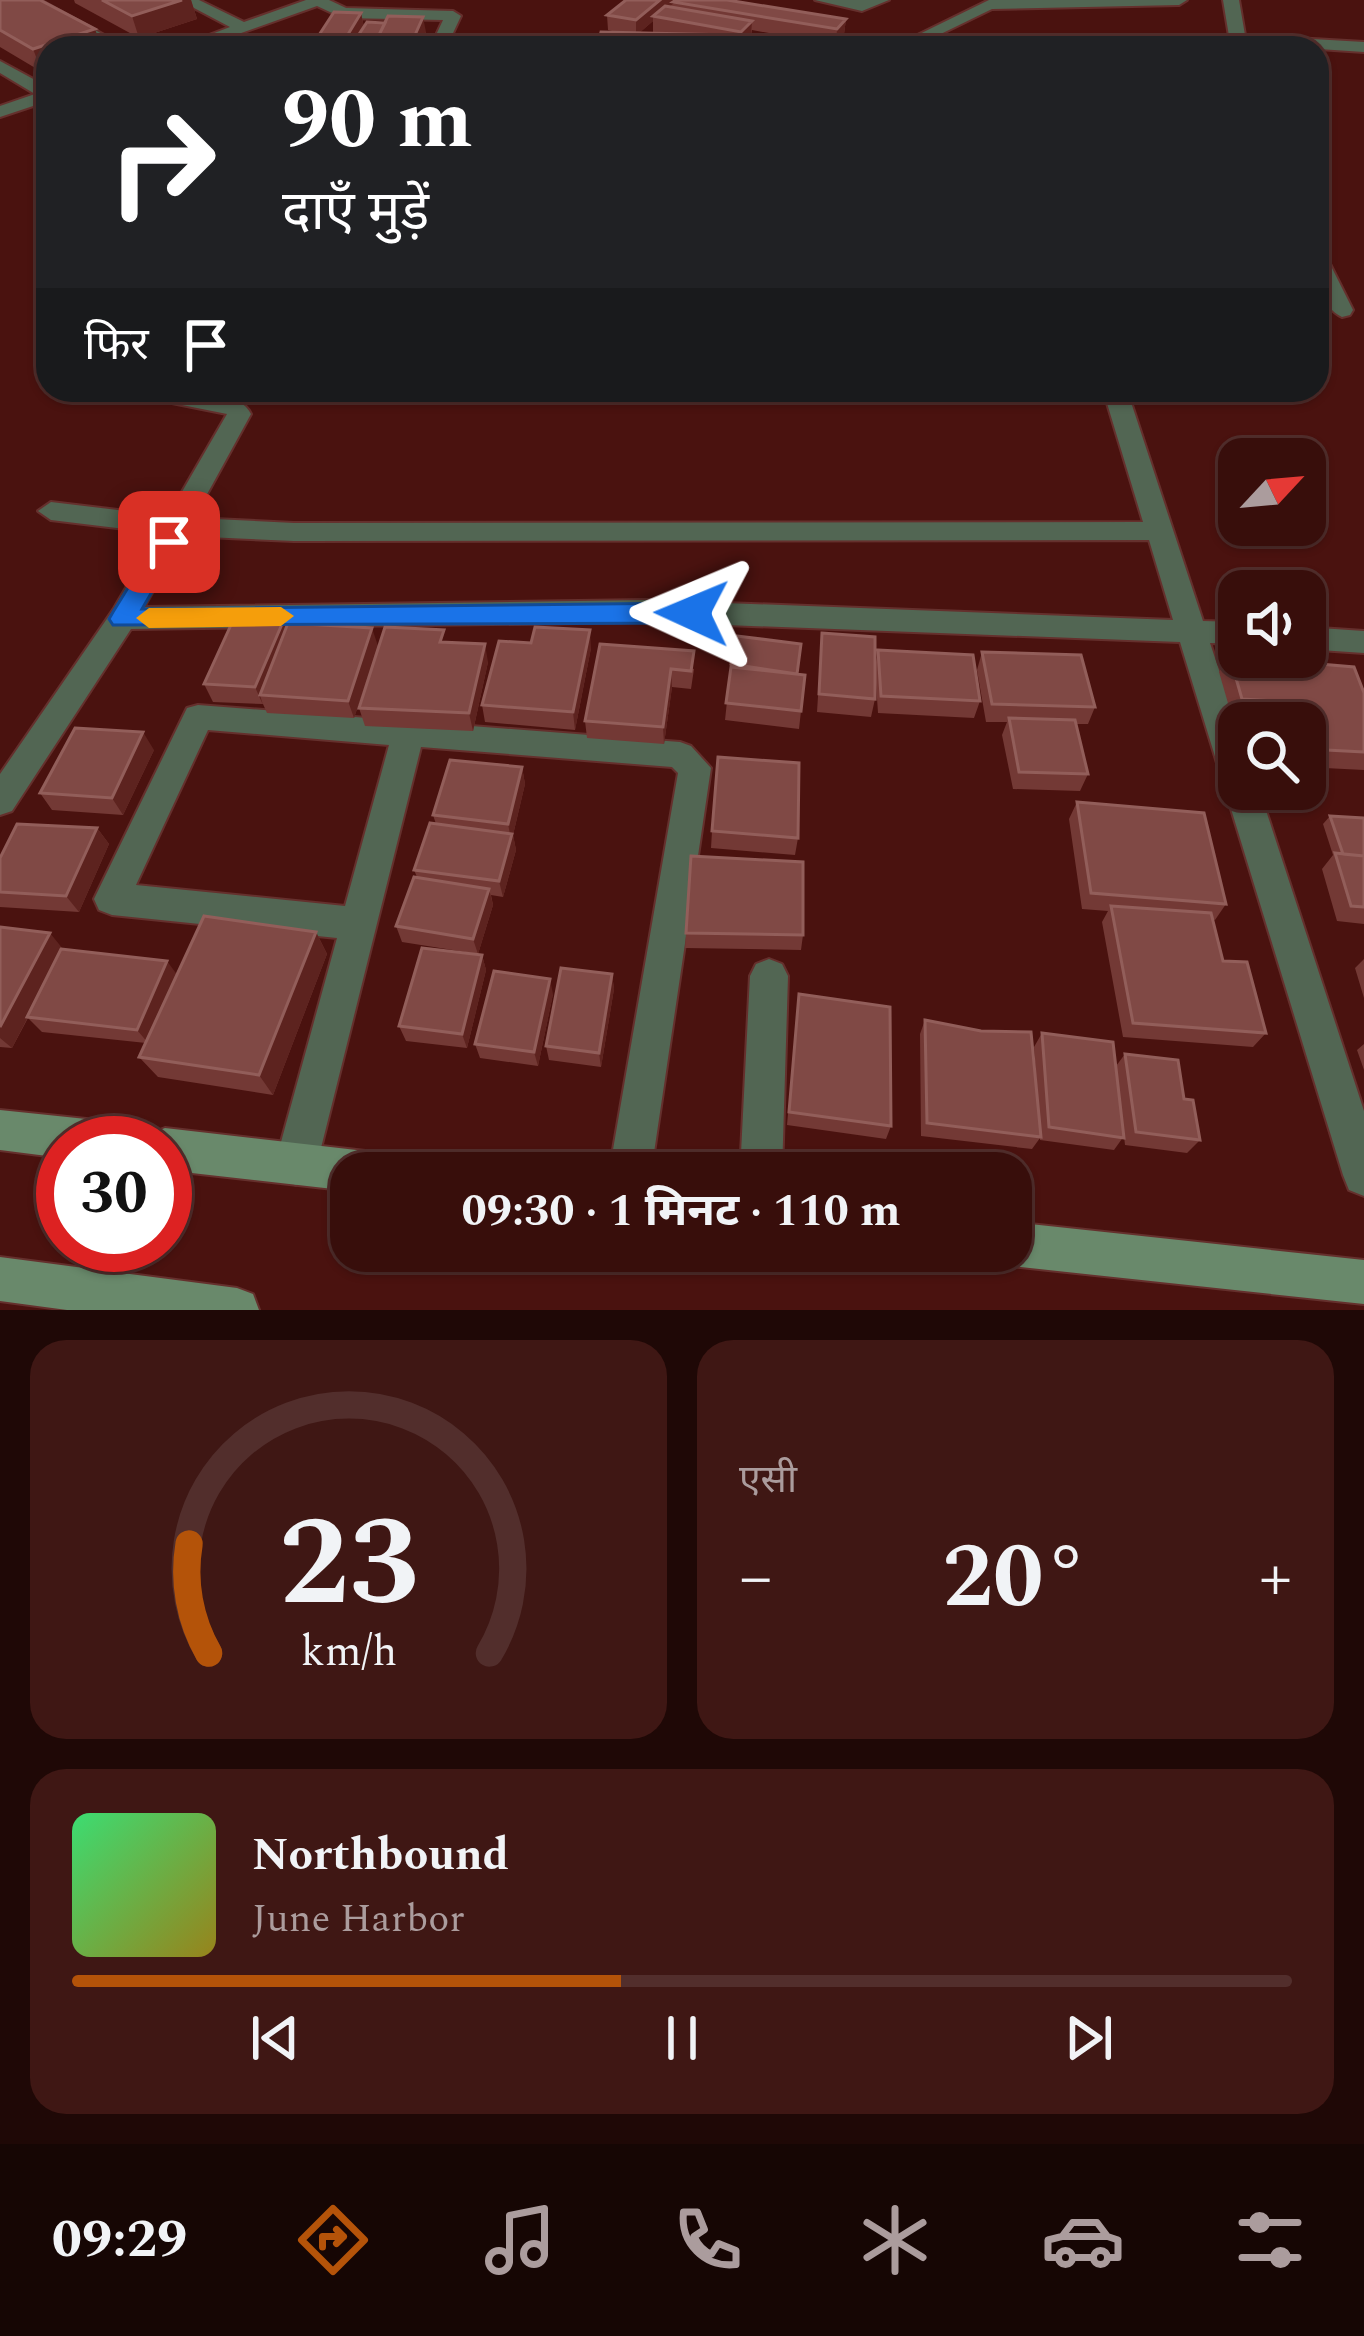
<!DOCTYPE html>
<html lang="hi">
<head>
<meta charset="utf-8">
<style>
  :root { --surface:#380e0b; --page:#3f1714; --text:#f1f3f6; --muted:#ab9c9d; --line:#522e2c; --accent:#b45309 }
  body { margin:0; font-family:Spectral,"Noto Sans Devanagari",serif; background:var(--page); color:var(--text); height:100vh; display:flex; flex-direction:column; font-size:45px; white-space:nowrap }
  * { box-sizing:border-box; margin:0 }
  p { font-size:39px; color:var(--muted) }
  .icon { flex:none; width:66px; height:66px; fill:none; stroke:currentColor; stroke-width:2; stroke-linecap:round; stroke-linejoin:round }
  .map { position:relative; height:1310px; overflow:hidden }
  .details { display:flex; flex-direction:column; gap:30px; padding:30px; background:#1f0806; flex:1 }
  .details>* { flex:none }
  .top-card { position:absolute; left:36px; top:36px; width:1293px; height:366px; border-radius:36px; box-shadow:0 3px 9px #0004,0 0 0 3px var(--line); background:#202124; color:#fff; overflow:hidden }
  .needle { width:78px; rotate:64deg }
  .fabs { position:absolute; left:1218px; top:438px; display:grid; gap:24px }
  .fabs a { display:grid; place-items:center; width:108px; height:108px; border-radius:24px; background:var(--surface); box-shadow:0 3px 9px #0004,0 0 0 3px var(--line); font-size:60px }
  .speed { position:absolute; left:36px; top:1116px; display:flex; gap:24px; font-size:60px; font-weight:700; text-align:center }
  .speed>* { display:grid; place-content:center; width:156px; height:156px; border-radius:50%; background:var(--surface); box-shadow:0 3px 9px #0004,0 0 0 3px var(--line); line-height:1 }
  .speed .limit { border:18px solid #d22; background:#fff; color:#111 }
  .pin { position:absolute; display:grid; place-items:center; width:102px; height:102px; color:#fff; margin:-51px; border-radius:24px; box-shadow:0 6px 18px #0006 }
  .me { position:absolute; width:132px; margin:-66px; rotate:271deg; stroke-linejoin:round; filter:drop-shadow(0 0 9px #0008) }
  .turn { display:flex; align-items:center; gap:42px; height:252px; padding:0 48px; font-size:54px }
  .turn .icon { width:156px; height:156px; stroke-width:2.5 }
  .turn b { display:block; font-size:84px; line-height:102px }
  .then { display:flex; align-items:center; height:114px; padding:0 48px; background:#0003; gap:24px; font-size:45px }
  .big { font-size:90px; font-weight:700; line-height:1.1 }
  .details .card { flex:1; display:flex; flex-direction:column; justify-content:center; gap:18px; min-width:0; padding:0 42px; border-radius:36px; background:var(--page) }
  .details .dial { align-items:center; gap:0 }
  .dial svg { height:312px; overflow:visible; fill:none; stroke:var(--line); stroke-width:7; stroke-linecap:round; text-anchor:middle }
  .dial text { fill:var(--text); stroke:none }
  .song { display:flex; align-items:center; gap:36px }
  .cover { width:144px; height:144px; border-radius:18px; background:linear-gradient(135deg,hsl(140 70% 55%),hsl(50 70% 35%)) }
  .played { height:12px; border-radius:6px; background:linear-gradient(90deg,var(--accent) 45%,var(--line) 45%) }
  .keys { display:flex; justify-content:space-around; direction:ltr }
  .heat { display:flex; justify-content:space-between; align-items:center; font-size:66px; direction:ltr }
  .details .tiles { flex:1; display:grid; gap:30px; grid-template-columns:1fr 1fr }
  .card:last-child { grid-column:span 2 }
  .trip { position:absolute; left:330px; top:1152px; width:702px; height:120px; border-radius:36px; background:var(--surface); box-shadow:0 3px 9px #0004,0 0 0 3px var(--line); font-weight:700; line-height:120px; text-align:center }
  .menu { display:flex; height:192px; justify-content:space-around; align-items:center; background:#160604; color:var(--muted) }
  .menu .icon { width:84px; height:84px }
  .menu .selected { color:var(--accent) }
  .menu b { font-size:54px; color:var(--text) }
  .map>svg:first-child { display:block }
</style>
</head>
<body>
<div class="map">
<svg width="1364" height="1310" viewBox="0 0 1364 1310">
  <rect width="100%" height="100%" fill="#4a120f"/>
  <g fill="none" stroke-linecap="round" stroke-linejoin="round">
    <defs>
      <path id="street" d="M20,0H40L128,48H108Z
        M179,0H199L244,22L306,0H329L346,8L453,11L461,16L446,48H430L443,20L343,18L317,6L199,48H175L230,27Z
        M815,0H889L862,11Z
        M989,0H1187L1179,5L992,9L912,48H891Z
        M1223,0H1239L1245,35L1364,42V52L1246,44L1247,48H1231Z
        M0,61L48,87V101L0,117V106L35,94L0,73Z
        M1317,252L1327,258L1353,310L1350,315L1342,317C1319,306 1317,275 1317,252Z
        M130,390C161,390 237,384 251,414L194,518L294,523L1143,522L1103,390H1127L1203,621L1239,622V644L1210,643L1239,730V789H1259L1364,1111V1196L1349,1190L1343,1175L1180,642L647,622L131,629L12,811L0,815V774L113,610L158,533L51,520L38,511L51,502L168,516L227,414L142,397ZM184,536L294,541L1149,540L1173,620L647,600L144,607Z
        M1305,627L1364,631V653L1305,649Z
        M198,705L680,742L691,746L711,768L651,1173H609L678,773L672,767L421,747L317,1164L311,1179L296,1185L281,1179L275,1164L337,938L112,915L99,910L94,899L187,708ZM208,730L389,745L345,906L136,885Z
        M769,959L782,964L788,976L782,1173H740L750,976L756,964Z"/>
      <path id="secondary" d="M0,1110L115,1122L130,1128L136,1143H63V1158L0,1150Z
        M165,1128L374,1152L389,1158L395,1173H351V1191L165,1170V1143H147L150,1134Z
        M1011,1222L1364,1260V1304L1011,1266L996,1259L992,1251H1011Z
        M0,1257L237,1288L253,1294L259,1310H67L0,1301Z"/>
    </defs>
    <use href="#street" stroke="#65302d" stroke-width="4"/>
    <use href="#secondary" stroke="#65302d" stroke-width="4"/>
    <use href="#street" fill="#526653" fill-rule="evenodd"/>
    <use href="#secondary" fill="#69896b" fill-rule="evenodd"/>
  </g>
  <path fill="#733935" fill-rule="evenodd" d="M0,0L48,48V70L42,72L0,47Z
    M74,0H191L197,19L139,38L75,3Z
    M674,0L846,19L844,34L836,45L752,30L751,36L778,48H599L598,44L620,33L608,30L607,15ZM653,21V32L665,34L639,33Z
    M361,13L364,27L426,32L418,48H381V45L378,48H355V44L352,48H322L319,35Z
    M285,617L288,624L378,646L354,718L267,713L263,704L213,702L204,684Z
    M822,633L875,699L871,717L817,712Z
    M446,642L488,662L473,731L365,726L359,708Z
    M600,644L694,669L691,689L672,687L664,744L587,738L585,721Z
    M591,648L575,730L485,722L482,705Z
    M878,650L980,701L974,718L878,713L875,668Z
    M982,652L1095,707L1088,724H1076L1088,774L1080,791L1013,789L1002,735L1007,722H986L977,670Z
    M1229,654L1363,690L1364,688V770L1305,767V723H1282L1281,720L1232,717L1219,672Z
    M731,664L805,675L799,729L725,720Z
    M154,750L123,815L52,810L40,793Z
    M522,767L525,784L513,835L516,850L503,897L491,895L493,905L478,954L402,942L396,926L417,877L414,870L436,824L433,815Z
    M1077,802L1226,904L1215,920L1212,919L1223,961L1266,1033L1253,1047L1123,1037L1102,922L1108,911L1082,909L1069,819Z
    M1330,816L1364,818V924L1337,921L1322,869L1333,855L1323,824Z
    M97,828L109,844L79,912L0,907V858Z
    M712,831L798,838L795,855L711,848Z
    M0,927L63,949L177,975L316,932L327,954L273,1095L158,1077L139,1057L146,1043L42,1032L28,1018L12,1048L0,1047Z
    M686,933L803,935L801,950L685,948Z
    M482,955L486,970L467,1048L406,1041L399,1026Z
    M1364,959V998L1355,968Z
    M612,974L614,989L601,1067L549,1060L546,1046Z
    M553,994L538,1066L480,1058L475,1044Z
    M799,994L891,1126L886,1139L787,1125Z
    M925,1020L1039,1118L1034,1047L1042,1033L1116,1066L1125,1054L1184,1099L1200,1140L1187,1153L1125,1145L1124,1136L1114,1150L1040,1140V1138L1032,1149L921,1136L920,1034Z
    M1364,1044V1070L1357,1050Z"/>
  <path fill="#5d231f" d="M182,0H191L197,19L139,38L132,16Z
    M660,0H674V3L658,17L653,16V21L636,36V20Z
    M361,13L364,28L352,48H349L347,36Z
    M423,17L426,32L418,48H417L415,35Z
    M846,19L844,34L836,45L837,29Z
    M752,21L751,36L741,47V32Z
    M95,29L102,48H48V70L42,72L33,49Z
    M285,617L292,635L260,695L263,705L255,687Z
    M372,628L378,646L354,718L348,701Z
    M590,630L591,648L575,730L573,712Z
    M485,644L488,662L473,731L469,713Z
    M671,669L672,687L664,744L663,727Z
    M143,732L154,750L123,815L112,798Z
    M522,767L525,784L513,835L516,850L503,897L499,881L511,839L508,824Z
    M97,828L109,844L79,912L66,896Z
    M489,889L493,905L478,954L473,939Z
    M316,932L327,954L273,1095L259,1075Z
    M50,933L63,949L12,1048L0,1038V1027Z
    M482,955L486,970L467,1048L462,1034Z
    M167,961L178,976L149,1044L137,1030Z
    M612,974L614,989L601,1067L599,1053Z
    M550,979L553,994L538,1066L534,1052Z"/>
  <path fill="#804945" stroke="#925e5a" stroke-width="3" d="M0,0H40L95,29L33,49L0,30Z
    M102,0H182L132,16Z
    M626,0H660L636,20L607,15Z
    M676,0H727L846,19L837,29L673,2Z
    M665,6L752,21L741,32L653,16Z
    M334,12L361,13L347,36L319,35Z
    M388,16L423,17L415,35H379Z
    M367,22L385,23L375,43L354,42Z
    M601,32L778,36V48L598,44Z
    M530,40L559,41L557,48H527Z
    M236,614L285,617L255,687L204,684Z
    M288,623L372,628L348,701L260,695Z
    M385,627L444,630L440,642L485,644L469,713L359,708Z
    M535,627L590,630L573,712L482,705L499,641L531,643Z
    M822,633L875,637V699L819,694Z
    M737,636L801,644L797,674L731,664Z
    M600,644L694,651L691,671L671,669L663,727L585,721Z
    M878,650L973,655L980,701L881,696Z
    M982,652L1081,655L1095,707L992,704Z
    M1229,654L1239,657L1354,667L1364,693V752L1308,749L1305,740V723H1299L1292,702L1242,699Z
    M731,667L805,675L801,711L726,703Z
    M1009,718L1075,720L1088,774L1019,772Z
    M75,728L143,732L112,798L40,793Z
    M718,757L799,763L798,838L712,831Z
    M450,760L522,767L508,824L433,815Z
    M1077,802L1204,813L1226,904L1091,893Z
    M1330,816L1364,818V856L1343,854Z
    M430,823L512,834L499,881L414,870Z
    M17,824L97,828L66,896L0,892V858Z
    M1335,853L1364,856V907L1351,906Z
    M691,856L803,862V935L686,933Z
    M414,877L489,889L473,939L396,926Z
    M1111,906L1211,913L1223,961L1247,962L1266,1033L1133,1023Z
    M204,916L316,932L259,1075L139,1057Z
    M0,927L50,933L0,1027Z
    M422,948L482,955L462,1034L399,1026Z
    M61,949L167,961L137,1030L27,1017Z
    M561,968L612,974L599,1053L546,1046Z
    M494,971L550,979L534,1052L475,1044Z
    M799,994L890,1007L891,1126L789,1112Z
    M925,1020L981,1031L1031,1032L1041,1137L927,1123Z
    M1042,1033L1113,1042L1124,1138L1049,1127Z
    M1125,1054L1178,1060L1184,1099L1193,1100L1200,1140L1136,1132Z"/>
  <path fill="#1a73e8" stroke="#114b97" stroke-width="3" d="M169,533L181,542L142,609L692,603L705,613L692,623L113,625L109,619L113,612L160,536Z"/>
  <path fill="#f59e0b" d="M281,607L294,616L281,626L149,628L136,618L149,608Z"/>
</svg>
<div class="fabs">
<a><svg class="needle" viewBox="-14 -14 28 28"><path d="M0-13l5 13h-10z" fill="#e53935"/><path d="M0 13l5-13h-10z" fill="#ab9c9d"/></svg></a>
<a><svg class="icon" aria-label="sound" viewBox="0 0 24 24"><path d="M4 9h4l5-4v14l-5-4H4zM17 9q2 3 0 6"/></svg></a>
<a><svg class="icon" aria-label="search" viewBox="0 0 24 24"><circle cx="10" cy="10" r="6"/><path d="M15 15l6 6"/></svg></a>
</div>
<div class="speed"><div class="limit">30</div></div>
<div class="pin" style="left:169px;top:542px;background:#d93025"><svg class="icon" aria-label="arrive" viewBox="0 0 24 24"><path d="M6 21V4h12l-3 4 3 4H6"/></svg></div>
<svg class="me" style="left:692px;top:613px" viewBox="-20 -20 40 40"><path d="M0-17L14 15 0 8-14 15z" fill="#1a73e8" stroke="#fff" stroke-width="4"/></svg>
<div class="trip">09:30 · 1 मिनट · 110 m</div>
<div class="top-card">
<div class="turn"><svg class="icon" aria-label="right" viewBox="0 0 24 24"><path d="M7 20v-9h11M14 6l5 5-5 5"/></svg><div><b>90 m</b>दाएँ मुड़ें</div></div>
<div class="then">फिर<svg class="icon" aria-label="arrive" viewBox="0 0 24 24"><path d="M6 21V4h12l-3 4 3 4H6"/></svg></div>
</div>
</div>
<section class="details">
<div class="tiles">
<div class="card dial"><svg viewBox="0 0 100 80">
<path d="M14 69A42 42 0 1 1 86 69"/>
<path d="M14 69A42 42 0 0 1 9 41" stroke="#b45309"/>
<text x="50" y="56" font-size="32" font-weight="700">23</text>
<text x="50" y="72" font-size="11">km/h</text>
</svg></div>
<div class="card"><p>एसी</p>
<div class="heat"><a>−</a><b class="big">20°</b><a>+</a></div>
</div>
<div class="card">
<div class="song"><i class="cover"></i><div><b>Northbound</b><p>June Harbor</p></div></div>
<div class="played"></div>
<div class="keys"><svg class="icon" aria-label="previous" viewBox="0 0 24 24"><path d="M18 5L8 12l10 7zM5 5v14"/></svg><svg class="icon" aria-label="pause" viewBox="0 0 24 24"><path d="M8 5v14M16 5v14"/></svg><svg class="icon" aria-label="next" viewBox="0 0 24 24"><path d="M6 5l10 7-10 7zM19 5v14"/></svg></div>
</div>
</div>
</section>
<nav class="menu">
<b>09:29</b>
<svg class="icon selected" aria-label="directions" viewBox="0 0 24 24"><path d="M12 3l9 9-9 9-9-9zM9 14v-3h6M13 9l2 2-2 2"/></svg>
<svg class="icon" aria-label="music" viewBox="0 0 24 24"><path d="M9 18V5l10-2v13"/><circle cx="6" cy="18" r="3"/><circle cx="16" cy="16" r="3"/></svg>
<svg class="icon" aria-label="phone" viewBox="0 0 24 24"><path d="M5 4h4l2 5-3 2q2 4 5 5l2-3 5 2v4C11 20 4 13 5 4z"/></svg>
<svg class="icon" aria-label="climate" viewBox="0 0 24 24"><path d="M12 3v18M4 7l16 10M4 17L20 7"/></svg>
<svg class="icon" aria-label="car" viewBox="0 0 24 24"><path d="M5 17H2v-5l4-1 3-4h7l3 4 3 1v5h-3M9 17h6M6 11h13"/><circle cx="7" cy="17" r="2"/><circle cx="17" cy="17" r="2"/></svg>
<svg class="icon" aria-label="filters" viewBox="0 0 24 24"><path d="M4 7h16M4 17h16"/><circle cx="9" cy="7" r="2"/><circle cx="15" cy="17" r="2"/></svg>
</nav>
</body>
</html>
